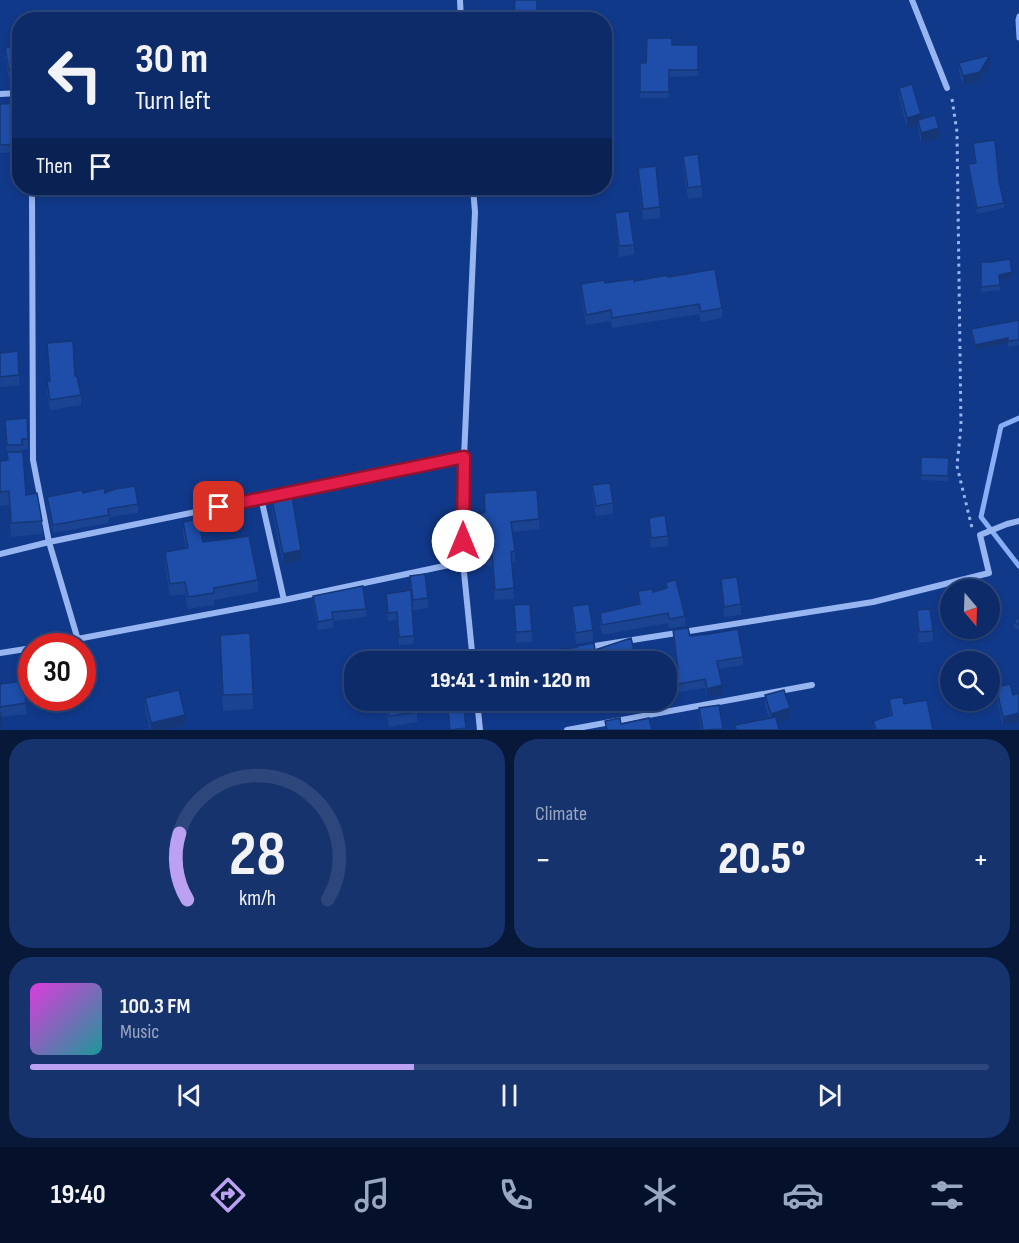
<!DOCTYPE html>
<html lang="en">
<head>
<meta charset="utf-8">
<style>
  :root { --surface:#0d2b68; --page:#16336e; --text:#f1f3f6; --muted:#9aa7c0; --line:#2d477c; --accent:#bca0f2 }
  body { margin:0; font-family:"Sofia Sans Condensed",sans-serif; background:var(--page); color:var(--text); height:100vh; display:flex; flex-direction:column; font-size:22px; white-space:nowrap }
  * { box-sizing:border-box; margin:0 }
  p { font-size:20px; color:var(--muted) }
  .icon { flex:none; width:33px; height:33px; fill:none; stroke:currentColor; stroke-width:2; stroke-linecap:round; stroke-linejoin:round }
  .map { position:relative; height:730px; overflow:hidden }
  .sheet { display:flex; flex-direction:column; gap:9px; padding:9px; background:#071839; flex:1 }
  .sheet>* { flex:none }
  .banner { position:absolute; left:12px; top:12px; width:600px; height:183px; border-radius:24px; box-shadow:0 3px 9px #0003,0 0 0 2px var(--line); background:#0d2b68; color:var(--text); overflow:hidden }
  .needle { width:39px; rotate:161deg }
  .fabs { position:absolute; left:940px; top:579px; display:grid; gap:12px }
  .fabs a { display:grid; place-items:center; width:60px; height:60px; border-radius:50%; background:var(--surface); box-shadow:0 3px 9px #0003,0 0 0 2px var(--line); font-size:30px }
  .speed { position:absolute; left:18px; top:633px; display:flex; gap:12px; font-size:30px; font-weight:700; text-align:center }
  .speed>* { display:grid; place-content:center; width:78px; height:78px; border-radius:50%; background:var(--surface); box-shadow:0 3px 9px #0003,0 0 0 2px var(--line); line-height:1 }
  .speed .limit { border:9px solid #d22; background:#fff; color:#111 }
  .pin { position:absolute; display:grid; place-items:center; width:51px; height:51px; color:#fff; margin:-26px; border-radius:12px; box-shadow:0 3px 9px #0006 }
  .me { position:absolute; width:66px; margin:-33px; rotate:0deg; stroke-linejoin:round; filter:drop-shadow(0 0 4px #0008) }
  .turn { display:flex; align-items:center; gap:21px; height:126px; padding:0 24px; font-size:27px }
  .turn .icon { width:78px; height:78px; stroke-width:2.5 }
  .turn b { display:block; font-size:42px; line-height:51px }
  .then { display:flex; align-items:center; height:57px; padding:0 24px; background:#0003; gap:12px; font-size:22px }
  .big { font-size:45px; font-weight:800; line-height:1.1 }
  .sheet .card { flex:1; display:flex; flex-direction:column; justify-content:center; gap:9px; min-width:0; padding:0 21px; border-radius:24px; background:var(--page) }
  .sheet .dial { align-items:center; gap:0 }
  .dial svg { height:156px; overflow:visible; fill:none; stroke:var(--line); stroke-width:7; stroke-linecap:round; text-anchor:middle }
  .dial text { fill:var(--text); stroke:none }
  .song { display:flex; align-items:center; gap:18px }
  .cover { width:72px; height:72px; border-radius:9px; background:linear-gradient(135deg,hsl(300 70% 55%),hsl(180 70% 35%)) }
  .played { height:6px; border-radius:3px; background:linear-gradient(90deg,var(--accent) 40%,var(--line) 40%) }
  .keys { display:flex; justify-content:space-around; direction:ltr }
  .heat { display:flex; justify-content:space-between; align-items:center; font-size:33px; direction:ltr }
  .sheet .tiles { flex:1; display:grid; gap:9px; grid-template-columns:1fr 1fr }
  .card:last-child { grid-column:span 2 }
  .trip { position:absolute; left:344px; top:651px; width:333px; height:60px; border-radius:24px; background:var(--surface); box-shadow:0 3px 9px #0003,0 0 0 2px var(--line); font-weight:800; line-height:60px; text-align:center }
  .menu { display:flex; height:96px; justify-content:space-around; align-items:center; background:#05112a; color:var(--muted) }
  .menu .icon { width:42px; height:42px }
  .menu .current { color:var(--accent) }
  .menu b { font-size:27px; color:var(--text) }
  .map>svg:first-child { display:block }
</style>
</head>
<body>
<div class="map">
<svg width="1019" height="730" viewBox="0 0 1019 730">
  <rect width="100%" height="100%" fill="#11398a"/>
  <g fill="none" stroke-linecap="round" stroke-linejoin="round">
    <path stroke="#88aff5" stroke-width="5" d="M1019,16L1018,20L1019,38
      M1019,418L1001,426L981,517L1019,566"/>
    <path stroke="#97b6f1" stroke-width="3" stroke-dasharray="3 4.5" stroke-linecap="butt" d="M952,99L957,132L961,426L957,466L972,528"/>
    <path stroke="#97b6f1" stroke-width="6" d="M460,0L461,20
      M912,0L947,88
      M0,94L20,93
      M32,188L33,460L49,542L78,640
      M473,188L475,212L464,457L463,562L473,662
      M261,498L284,600
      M0,554L49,542L464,457
      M40,646L284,600L463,562
      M588,647L873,602L989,573L980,535L1007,524L1019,521
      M0,653L32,648
      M492,662L548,653
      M477,700L480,730
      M567,730L812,685"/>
  </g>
  <path fill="#1a4392" d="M515,0H537V20H514Z
    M20,45V78L9,80L5,58V48Z
    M672,45H698V76L669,77V98H640V63H646Z
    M959,63L990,64L980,81L963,85L959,72Z
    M899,88L921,119L939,139L921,143L918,130V125L907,128L899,98Z
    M20,103V152L0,153V104Z
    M973,143L999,181L1004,203V208L977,214L968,169V164L975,163Z
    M683,156L702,186V197L688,199L683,167Z
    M638,168L660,207V218L643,220L638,178Z
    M615,213L634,245V255L619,257L615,223Z
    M981,262L1012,278L1000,280V290L981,292Z
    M668,277L722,308V318L701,322L699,314L612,328L611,321L586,325L581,294V284L634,281Z
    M1019,320V345L1008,347V343L975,350L971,334V329Z
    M47,343L75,376L81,395V405L50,410L47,392V381H49Z
    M0,353L19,375V385L0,387Z
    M27,418L28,449H22L26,495L42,521V534L11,537L9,505L0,506V461L7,460L5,420Z
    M921,457L949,458L948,481L921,480Z
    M592,485L613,503V514L596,516L592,495Z
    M83,493H105L138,504V513L109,517V523L53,533L47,505V497Z
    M272,500L301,560L283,565L272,510Z
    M481,513L539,519V529L512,532L515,551V562H511L514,599L495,600L492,565L486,566L481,523Z
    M649,518L668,536V546L651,548L649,528Z
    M183,522L203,542L258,580V592L214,600V605L188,609L185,594L170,596L165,564V552L186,548L183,534Z
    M410,576L428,598V608L413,610L411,595L414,644L399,645L397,620L388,621L386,602V594L410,590Z
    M721,579L741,604V615L724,617L721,590Z
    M666,582L685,616V626L671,628H669L668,623L602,635L600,623V613L638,604V591L653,592L666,588Z
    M313,596L366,609V617L333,621V628L318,630L313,605Z
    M514,605L532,631V642L516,643Z
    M572,606L593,630V641L576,644L572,616Z
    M917,610L933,631V641L919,643L917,621Z
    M1019,616V630L1014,627V622Z
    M673,630L690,636L743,657V665L718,669L722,694L707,697L705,688L673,693L671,678V670L677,669L673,639Z
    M220,635L253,694V709L223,711Z
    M0,684L26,703V714L1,717L0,730Z
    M996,687L1013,695L1019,693V722L1003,726L996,696Z
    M765,695L790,719L777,722L779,730H735V725L769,718L765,706Z
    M145,698L185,726L166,730H150L145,708Z
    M673,699V705L659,707L658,700Z
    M889,699L904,704L933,730H873V721L890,716Z
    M385,700H415L417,712V722L389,727L385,706Z
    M446,700H463L466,730H449Z
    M719,705L723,730H701L699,718V708Z"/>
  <path fill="#153777" d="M990,55V64L980,81L963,85V76Z
    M921,114V124L918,120V125L907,128V118Z
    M939,128V139L921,143V133Z
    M1012,272V278L999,280V275Z
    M1008,338V343L975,350V345Z
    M301,550V560L283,565V554Z
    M722,685V694L707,697V689Z
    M790,708V719L771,724V714Z
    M1019,713V722L1003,726V717Z
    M185,715V726L166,730H151V723Z"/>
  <path fill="#1e4eaa" stroke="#153777" stroke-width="1.5" d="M515,0H537V18L514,17Z
    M647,38H672V45H698V70H669V92H640V63H646Z
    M20,45V68L9,70L5,48Z
    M990,55L980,72L963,76L959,63Z
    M912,84L921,114L907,118L899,88Z
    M20,103V144L0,145V104Z
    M935,115L939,128L921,133L918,120Z
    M995,140L999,181L1004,203L977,208L968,164L976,163L973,143Z
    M698,154L702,186L688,188L683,156Z
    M656,166L660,207L643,209L638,168Z
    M629,211L634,245L619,246L615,213Z
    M1010,259L1012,272L999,275L1000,285L981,287V262H991Z
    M715,269L722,308L701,312L699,304L612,318L611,310L586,315L581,284L604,280L605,283L634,279V281L668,275V277Z
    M1019,320V340L1008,341V338L975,345L971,329Z
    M73,341L75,376H77L81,395L50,400L47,381H50L47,343Z
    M18,351L19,375L0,377V353Z
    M27,418L28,439H22V445H7L5,420Z
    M7,452H23L26,495L37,493L42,521L11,523L9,491L0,492V461L8,460Z
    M921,457L949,458L948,476L921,475Z
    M610,483L613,503L596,506L592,485Z
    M135,486L138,504L108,509L109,515L53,525L47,497L82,490L83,493L104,488L105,493L115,489Z
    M537,490L539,519L511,522L515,551L511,552L514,588L495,590L492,555H486L481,513L485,512L484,493Z
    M292,496L301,550L283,554L272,500Z
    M665,515L668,536L651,538L649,518Z
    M198,519L203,542L249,536L258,580L214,588V593L188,597L185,582L170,584L165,552L188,548L183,522Z
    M425,574L428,598L413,600L410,576Z
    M737,577L741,604L724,607L721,579Z
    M676,580L685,616L671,619L669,618L668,613L602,625L600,613L640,604L638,591L653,589V592L667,588L666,582Z
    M363,586L366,609L332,612L333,619L318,622L313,596Z
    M411,590L414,636L399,637L397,612L388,613L386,594Z
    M530,604L532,631L516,632L514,605Z
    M589,604L593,630L576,633L572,606Z
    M930,609L933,631L919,632L917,610Z
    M1019,616V625L1014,622Z
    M688,628L690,636L709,634L738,629L743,657L717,661L722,685L707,689L705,679L673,685L671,670L678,669L673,630Z
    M250,633L253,694L223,695L220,635Z
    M631,638L637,662H542L540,653L577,647V646L594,643L595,650Z
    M669,675L673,699L666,700V676Z
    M23,681L26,703L0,707V684Z
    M1010,684L1013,695L1019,693V713L1003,717L996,687Z
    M179,690L185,715L151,723L145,698Z
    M784,690L790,708L771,714L765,695Z
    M903,697L904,704L927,700L933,730H872H876L873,721L892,715L889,699Z
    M386,700H415L417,712L389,716Z
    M447,700H463L466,728L450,730Z
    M719,705L723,729L703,730L699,708Z
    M0,712L2,730H0Z
    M776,717L779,730H736L735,725Z
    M620,718L621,724L649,718L652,730H607L605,721Z"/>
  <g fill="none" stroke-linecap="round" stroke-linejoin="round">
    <defs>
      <path id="route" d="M219,507L464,457L463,541"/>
    </defs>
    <use href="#route" stroke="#92132f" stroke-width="15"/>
    <use href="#route" stroke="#e11d48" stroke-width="10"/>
  </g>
</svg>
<div class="fabs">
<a><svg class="needle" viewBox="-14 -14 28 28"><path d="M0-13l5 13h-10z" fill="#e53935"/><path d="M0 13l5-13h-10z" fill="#9aa7c0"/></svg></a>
<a><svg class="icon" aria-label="search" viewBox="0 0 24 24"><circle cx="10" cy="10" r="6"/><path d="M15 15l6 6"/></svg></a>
</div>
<div class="speed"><div class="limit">30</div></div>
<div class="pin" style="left:219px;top:507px;background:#d93025"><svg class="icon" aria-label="arrive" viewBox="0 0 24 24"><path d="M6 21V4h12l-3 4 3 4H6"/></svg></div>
<svg class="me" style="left:463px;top:541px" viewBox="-20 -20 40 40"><circle r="19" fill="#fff"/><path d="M0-13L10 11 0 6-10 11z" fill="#e11d48"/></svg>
<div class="trip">19:41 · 1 min · 120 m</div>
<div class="banner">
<div class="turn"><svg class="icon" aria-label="left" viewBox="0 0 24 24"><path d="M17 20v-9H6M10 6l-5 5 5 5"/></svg><div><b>30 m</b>Turn left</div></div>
<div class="then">Then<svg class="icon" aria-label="arrive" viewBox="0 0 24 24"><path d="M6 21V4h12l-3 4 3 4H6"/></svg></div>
</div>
</div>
<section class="sheet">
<div class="tiles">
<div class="card dial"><svg viewBox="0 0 100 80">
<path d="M14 69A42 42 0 1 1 86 69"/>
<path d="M14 69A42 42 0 0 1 10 35" stroke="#bca0f2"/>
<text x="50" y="56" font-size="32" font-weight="700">28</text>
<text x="50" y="72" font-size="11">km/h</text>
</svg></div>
<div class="card"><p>Climate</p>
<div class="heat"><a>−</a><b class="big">20.5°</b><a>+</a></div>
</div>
<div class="card">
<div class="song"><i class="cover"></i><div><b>100.3 FM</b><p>Music</p></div></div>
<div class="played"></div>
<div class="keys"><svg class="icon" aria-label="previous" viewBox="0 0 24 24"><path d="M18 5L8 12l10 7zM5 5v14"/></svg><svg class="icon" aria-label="pause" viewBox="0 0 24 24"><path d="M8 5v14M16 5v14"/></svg><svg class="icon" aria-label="next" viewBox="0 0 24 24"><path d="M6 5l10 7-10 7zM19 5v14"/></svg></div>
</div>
</div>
</section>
<nav class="menu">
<b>19:40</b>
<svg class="icon current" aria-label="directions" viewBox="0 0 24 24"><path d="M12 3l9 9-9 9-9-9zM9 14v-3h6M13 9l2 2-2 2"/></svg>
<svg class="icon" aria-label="music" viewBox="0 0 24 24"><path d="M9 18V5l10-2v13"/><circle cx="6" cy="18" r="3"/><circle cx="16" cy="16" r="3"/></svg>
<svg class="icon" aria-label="phone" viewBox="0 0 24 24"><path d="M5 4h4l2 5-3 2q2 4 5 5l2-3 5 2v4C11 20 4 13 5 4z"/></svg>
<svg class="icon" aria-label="climate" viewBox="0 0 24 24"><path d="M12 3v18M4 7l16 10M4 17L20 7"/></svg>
<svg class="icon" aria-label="car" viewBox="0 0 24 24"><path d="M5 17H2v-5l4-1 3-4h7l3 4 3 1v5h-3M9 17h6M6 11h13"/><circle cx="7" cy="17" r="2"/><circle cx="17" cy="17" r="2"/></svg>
<svg class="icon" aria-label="filters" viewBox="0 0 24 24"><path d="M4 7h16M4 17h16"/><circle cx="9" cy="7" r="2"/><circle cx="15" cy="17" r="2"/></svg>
</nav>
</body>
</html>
